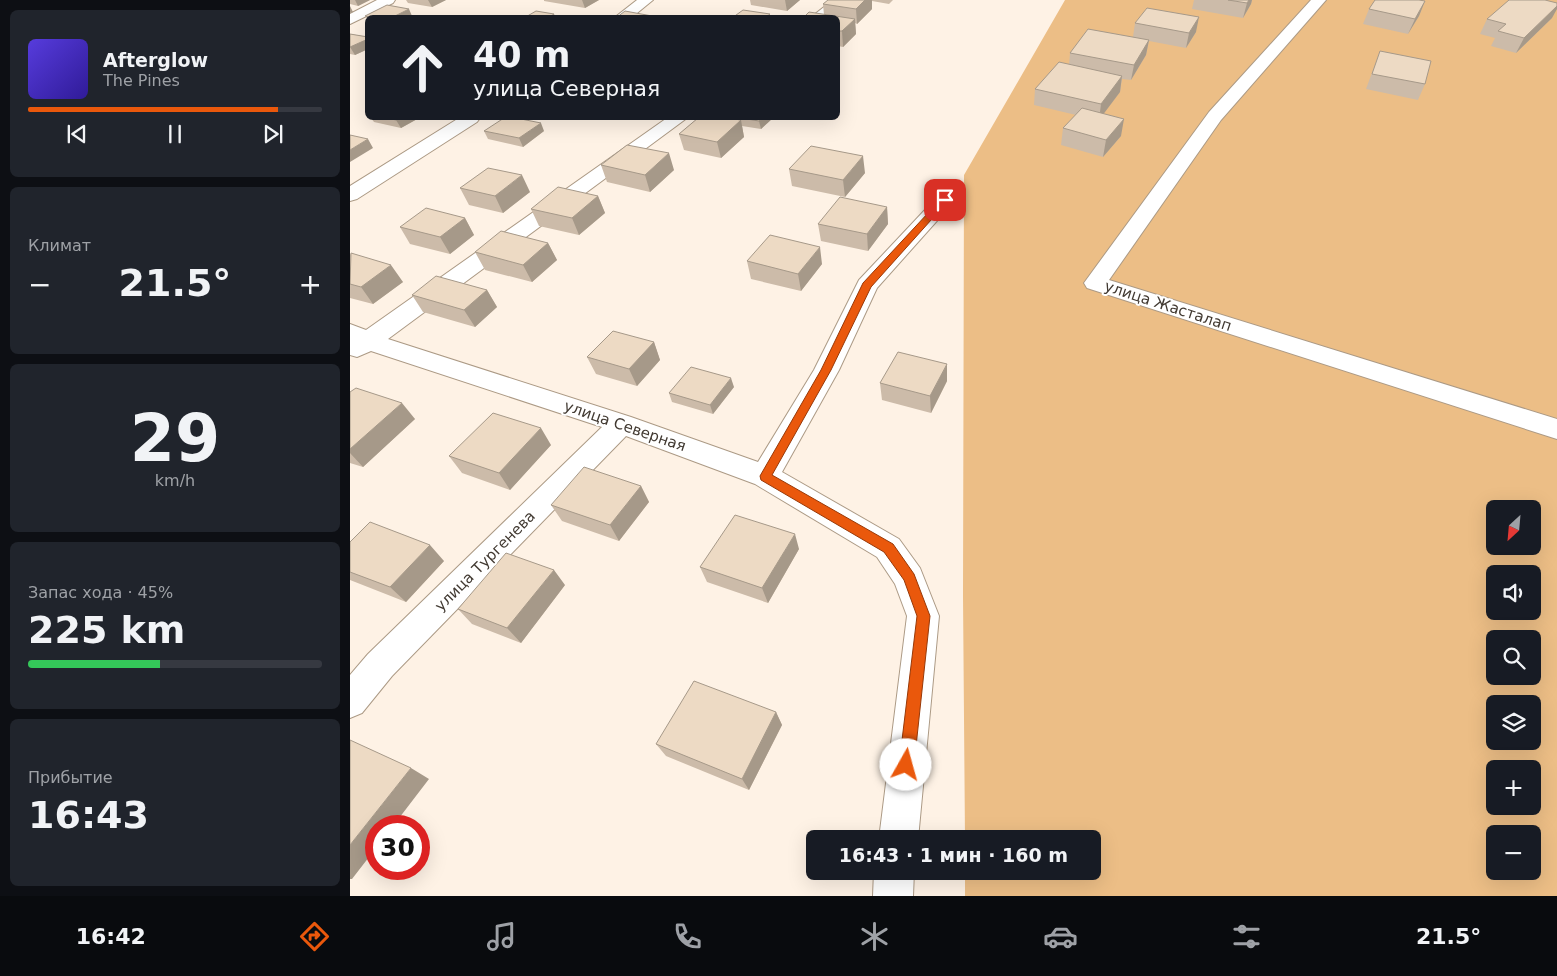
<!DOCTYPE html>
<html lang="ru">
<head>
<meta charset="utf-8">
<style>
  :root { --surface:#171b24; --page:#20242c; --text:#f1f3f6; --muted:#9ea1a6; --line:#363941; --accent:#ea580c }
  body { margin:0; font-family:"DejaVu Sans",sans-serif; background:var(--page); color:var(--text); height:100vh; display:flex; flex-direction:column; font-size:19px; white-space:nowrap }
  * { box-sizing:border-box; margin:0 }
  p { font-size:16px; color:var(--muted) }
  .icon { flex:none; width:28px; height:28px; fill:none; stroke:currentColor; stroke-width:2; stroke-linecap:round; stroke-linejoin:round }
  .map { position:relative; flex:1; overflow:hidden }
  .details { display:flex; flex-direction:column; gap:10px; padding:10px; background:#0d0f14; width:350px }
  .details>* { flex:none }
  .hud { position:absolute; left:15px; top:15px; width:475px; height:105px; border-radius:8px; box-shadow:0 5px 20px #0002; background:#171b24; color:var(--text); overflow:hidden }
  .needle { width:32px; rotate:206deg }
  .controls { position:absolute; left:1136px; top:500px; display:grid; gap:10px }
  .controls a { display:grid; place-items:center; width:55px; height:55px; border-radius:8px; background:var(--surface); box-shadow:0 5px 20px #0002; font-size:25px }
  .speed { position:absolute; left:15px; top:815px; display:flex; gap:10px; font-size:25px; font-weight:700; text-align:center }
  .speed>* { display:grid; place-content:center; width:65px; height:65px; border-radius:50%; background:var(--surface); box-shadow:0 5px 20px #0002; line-height:1 }
  .speed .limit { border:8px solid #d22; background:#fff; color:#111 }
  .pin { position:absolute; display:grid; place-items:center; width:42px; height:42px; color:#fff; margin:-21px; border-radius:10px; box-shadow:0 2px 8px #0006 }
  .me { position:absolute; width:55px; margin:-28px; rotate:7deg; stroke-linejoin:round; filter:drop-shadow(0 0 4px #0008) }
  .turn { display:flex; align-items:center; gap:18px; height:105px; padding:0 25px; font-size:22px }
  .turn .icon { width:65px; height:65px; stroke-width:2.5 }
  .turn b { display:block; font-size:35px; line-height:42px }
  .big { font-size:38px; font-weight:700; line-height:1.1 }
  .details .widget { flex:1; display:flex; flex-direction:column; justify-content:center; gap:8px; min-width:0; padding:0 18px; border-radius:8px; background:var(--page) }
  .details .dial { align-items:center; gap:0 }
  .dial b { font-size:65px; line-height:1 }
  .song { display:flex; align-items:center; gap:15px }
  .cover { width:60px; height:60px; border-radius:8px; background:linear-gradient(135deg,hsl(250 70% 55%),hsl(250 70% 35%)) }
  .played { height:5px; border-radius:2px; background:linear-gradient(90deg,var(--accent) 85%,var(--line) 85%) }
  .keys { display:flex; justify-content:space-around; direction:ltr }
  .heat { display:flex; justify-content:space-between; align-items:center; font-size:28px; direction:ltr }
  .charge { height:8px; border-radius:4px; background:linear-gradient(90deg,#34c759 45%,var(--line) 0) }
  .trip { position:absolute; left:456px; top:830px; width:295px; height:50px; border-radius:8px; background:var(--surface); box-shadow:0 5px 20px #0002; font-weight:700; line-height:50px; text-align:center }
  .dock { display:flex; height:80px; justify-content:space-around; align-items:center; background:#090b0e; color:var(--muted) }
  .dock .icon { width:35px; height:35px }
  .dock .current { color:var(--accent) }
  .dock b { font-size:22px; color:var(--text) }
  main { display:flex; flex:1; min-height:0 }
  .map>svg:first-child { display:block }
</style>
</head>
<body>
<main>
<section class="details">
<div class="widget">
<div class="song"><i class="cover"></i><div><b>Afterglow</b><p>The Pines</p></div></div>
<div class="played"></div>
<div class="keys"><svg class="icon" aria-label="previous" viewBox="0 0 24 24"><path d="M18 5L8 12l10 7zM5 5v14"/></svg><svg class="icon" aria-label="pause" viewBox="0 0 24 24"><path d="M8 5v14M16 5v14"/></svg><svg class="icon" aria-label="next" viewBox="0 0 24 24"><path d="M6 5l10 7-10 7zM19 5v14"/></svg></div>
</div>
<div class="widget"><p>Климат</p>
<div class="heat"><a>−</a><b class="big">21.5°</b><a>+</a></div>
</div>
<div class="widget dial"><b>29</b><p>km/h</p></div>
<div class="widget"><p>Запас хода · 45%</p><b class="big">225 km</b><div class="charge"></div></div>
<div class="widget"><p>Прибытие</p><b class="big">16:43</b></div>
</section>
<div class="map">
<svg width="1207" height="896" viewBox="0 0 1207 896">
  <rect width="100%" height="100%" fill="#fef2e5"/>
  <path fill="#ecbe86" fill-rule="evenodd" d="M715,0H1207V896H615V871H742V839H615L613,596L614,175ZM1145,509H1182V546H1145ZM1145,574H1182V611H1145ZM1145,639H1182V676H1145ZM1145,704H1182V741H1145ZM1145,769H1182V806H1145ZM1145,834H1182V871H1145Z"/>
  <g fill="none" stroke-linecap="round" stroke-linejoin="round">
    <defs>
      <path id="minor" d="M27,0H45L43,3L0,24V14Z
        M287,0H303L281,18H264Z
        M483,0H499L477,18H460Z
        M961,0H976L871,120L759,280L1207,419V439L737,288L734,283L859,112Z
        M109,118H130L127,122L7,199L0,201V186Z
        M317,118H337L38,339L281,417L408,462L464,370L509,280L588,196L595,194L602,196L605,200L602,204L527,288L489,370L432,472L549,539L570,568L589,616L568,839H529L557,616L545,584L527,557L405,484L276,436L42,676L12,713L0,718V675L18,654L252,427L21,351L7,357L0,355V324L16,330Z
        M524,871H564L563,896H523Z"/>
    </defs>
    <use href="#minor" stroke="#ac9a85" stroke-width="2"/>
    <use href="#minor" fill="#fff" fill-rule="evenodd"/>
  </g>
  <path fill="#ccbba9" d="M0,0H20L8,6L0,4Z
    M56,0H96L82,7L58,3Z
    M194,0H249L235,8L194,1Z
    M400,0H450L437,11L401,5Z
    M478,0H543L539,4L522,1V9L507,24L505,23L506,34L493,47L488,46V18L474,15L473,4Z
    M844,0H902L901,4L893,18L842,9Z
    M1075,1L1069,16L1058,34L1013,24L1019,9Z
    M1202,18L1166,53L1141,46L1145,38L1130,34L1137,19Z
    M785,23L846,32L836,48L799,41L796,55L781,80L772,79L770,92L753,114L771,136L753,157L711,145L713,128L726,115L684,105L685,89L719,65L720,53L783,37Z
    M0,34L18,37V49L5,55L0,54Z
    M1030,51L1075,84L1068,100L1016,89Z
    M21,118H69L51,128L24,122Z
    M348,118H423L411,129L392,126L394,137L371,158L334,150L329,134Z
    M134,131H194L173,147L138,139Z
    M251,165L324,170L300,192L257,182Z
    M439,169L515,173L495,197L442,186Z
    M110,188L180,192L153,213L119,205Z
    M248,196L255,213L229,235L189,226L181,209Z
    M537,207L538,224L518,251L471,241L468,224Z
    M115,218L124,235L100,254L60,244L50,227Z
    M198,243L207,260L182,282L135,270L125,252Z
    M0,254L53,282L23,304L0,298Z
    M397,261L472,264L451,291L401,279Z
    M137,290L147,307L125,327L73,312L62,295Z
    M304,342L310,360L287,386L246,374L237,357Z
    M597,364V381L581,413L532,400L530,383Z
    M384,387L363,414L322,402L319,393Z
    M0,392L65,419L13,467L0,463Z
    M201,445L160,490L112,473L99,456Z
    M291,486L299,502L269,541L212,521L201,505Z
    M0,542L94,561L56,602L0,580Z
    M449,549L418,603L357,582L350,567Z
    M215,585L171,643L122,624L108,609Z
    M426,712L432,725L399,790L316,756L306,744Z"/>
  <path fill="#a69989" d="M5,0H20L8,6Z
    M78,0H96L82,7Z
    M232,0H249L235,8Z
    M435,0H450L437,11Z
    M515,0H522V9L507,24L506,9Z
    M899,0H902L901,4L893,18L897,3Z
    M1075,1L1069,16L1058,34L1065,19Z
    M0,6L3,12L0,13Z
    M1207,6V9L1202,18L1166,53L1174,38Z
    M59,9L62,16L60,18H41Z
    M204,14L206,18H198Z
    M849,17L846,32L836,48L839,33Z
    M505,19L506,34L493,47L492,31Z
    M18,39V49L5,55L0,47Z
    M799,40L796,55L781,80L784,65Z
    M772,76L770,92L749,120L751,104Z
    M50,118H69L51,128L46,120Z
    M413,118H423L411,129L409,121Z
    M774,119L771,136L753,157L756,140Z
    M391,120L394,137L371,158L367,142Z
    M191,123L194,131L173,147L169,138Z
    M18,139L23,148L0,162V150Z
    M319,153L324,170L300,192L295,175Z
    M513,156L515,173L495,197L493,180Z
    M172,175L180,192L153,213L145,196Z
    M248,196L255,213L229,235L222,218Z
    M537,207L538,224L518,251L517,234Z
    M115,218L124,235L100,254L90,237Z
    M198,243L207,260L182,282L173,265Z
    M470,247L472,264L451,291L448,274Z
    M41,265L53,282L23,304L11,287Z
    M137,290L147,307L125,327L114,310Z
    M304,342L310,360L287,386L279,369Z
    M597,364V381L581,413L580,396Z
    M381,378L384,387L363,414L360,405Z
    M52,403L65,419L13,467L0,453V449Z
    M191,428L201,445L160,490L149,473Z
    M291,486L299,502L269,541L260,525Z
    M445,534L449,549L418,603L412,588Z
    M80,545L94,561L56,602L40,587Z
    M204,570L215,585L171,643L157,628Z
    M426,712L432,725L399,790L392,779Z
    M61,768L79,779L43,826H26V848L2,879H0V845Z"/>
  <path fill="#eddac4" stroke="#a69989" d="M478,0H515L506,9L473,4Z
    M878,0H899L897,3Z
    M1025,0H1069L1075,1L1065,19L1019,9Z
    M1159,0H1195L1207,3V6L1174,38L1148,31L1156,24L1137,19Z
    M37,5L59,9L41,18H24L15,16Z
    M797,8L849,17L839,33L785,23Z
    M393,10L420,14L415,18H382Z
    M186,11L204,14L198,18H174Z
    M275,11L302,16L299,18H266Z
    M459,12L505,19L492,31H488V18H453Z
    M738,29L799,40L784,65L720,53Z
    M0,34L18,37V39L0,47Z
    M1030,51L1081,61L1075,84L1022,74Z
    M709,62L772,76L751,104L685,89Z
    M732,108L774,119L756,140L713,128Z
    M36,118H50L46,120Z
    M154,118H166L191,123L169,138L134,131Z
    M348,118H377L391,120L367,142L329,134Z
    M391,118H413L409,121Z
    M0,135L18,139L0,150Z
    M277,145L319,153L295,175L251,165Z
    M461,146L513,156L493,180L439,169Z
    M138,168L172,175L145,196L110,188Z
    M208,187L248,196L222,218L181,209Z
    M490,197L537,207L517,234L468,224Z
    M76,208L115,218L90,237L50,227Z
    M151,231L198,243L173,265L125,252Z
    M420,235L470,247L448,274L397,261Z
    M1,253L41,265L11,287L0,284Z
    M86,276L137,290L114,310L62,295Z
    M263,331L304,342L279,369L237,357Z
    M548,352L597,364L580,396L530,383Z
    M341,367L381,378L360,405L319,393Z
    M6,388L52,403L0,449V392Z
    M143,413L191,428L149,473L99,456Z
    M234,467L291,486L260,525L201,505Z
    M385,515L445,534L412,588L350,567Z
    M20,522L80,545L40,587L0,572V542Z
    M156,553L204,570L157,628L108,609Z
    M344,681L426,712L392,779L306,744Z
    M0,740L61,768L0,845Z"/>
  <path fill="#ea580c" stroke="#983908" d="M592,198L599,200L521,287L481,370L422,475L543,544L564,574L580,616L564,765L562,770L556,772L551,770L549,765L567,616L554,580L534,552L411,480L410,476L471,370L513,283Z"/>
  <g text-anchor="middle" dominant-baseline="central" stroke-width="4" stroke-linejoin="round" paint-order="stroke">
    <g font-size="15" fill="#413931" stroke="#fff">
      <text transform="translate(818 306) rotate(18)">улица Жасталап</text>
      <text transform="translate(275 426) rotate(19)">улица Северная</text>
      <text transform="translate(135 561) rotate(-45)">улица Тургенева</text>
    </g>
  </g>
</svg>
<div class="controls">
<a><svg class="needle" viewBox="-14 -14 28 28"><path d="M0-13l5 13h-10z" fill="#e53935"/><path d="M0 13l5-13h-10z" fill="#9ea1a6"/></svg></a>
<a><svg class="icon" aria-label="sound" viewBox="0 0 24 24"><path d="M4 9h4l5-4v14l-5-4H4zM17 9q2 3 0 6"/></svg></a>
<a><svg class="icon" aria-label="search" viewBox="0 0 24 24"><circle cx="10" cy="10" r="6"/><path d="M15 15l6 6"/></svg></a>
<a><svg class="icon" aria-label="layers" viewBox="0 0 24 24"><path d="M12 4l9 5-9 5-9-5zM3 14l9 5 9-5"/></svg></a>
<a>+</a>
<a>−</a>
</div>
<div class="speed"><div class="limit">30</div></div>
<div class="pin" style="left:595px;top:200px;background:#d93025"><svg class="icon" aria-label="arrive" viewBox="0 0 24 24"><path d="M6 21V4h12l-3 4 3 4H6"/></svg></div>
<svg class="me" style="left:556px;top:765px" viewBox="-20 -20 40 40"><circle r="19" fill="#fff"/><path d="M0-13L10 11 0 6-10 11z" fill="#ea580c"/></svg>
<div class="trip">16:43 · 1 мин · 160 m</div>
<div class="hud">
<div class="turn"><svg class="icon" aria-label="ahead" viewBox="0 0 24 24"><path d="M12 20V5M6 11l6-6 6 6"/></svg><div><b>40 m</b>улица Северная</div></div>
</div>
</div>
</main>
<nav class="dock">
<b>16:42</b>
<svg class="icon current" aria-label="directions" viewBox="0 0 24 24"><path d="M12 3l9 9-9 9-9-9zM9 14v-3h6M13 9l2 2-2 2"/></svg>
<svg class="icon" aria-label="music" viewBox="0 0 24 24"><path d="M9 18V5l10-2v13"/><circle cx="6" cy="18" r="3"/><circle cx="16" cy="16" r="3"/></svg>
<svg class="icon" aria-label="phone" viewBox="0 0 24 24"><path d="M5 4h4l2 5-3 2q2 4 5 5l2-3 5 2v4C11 20 4 13 5 4z"/></svg>
<svg class="icon" aria-label="climate" viewBox="0 0 24 24"><path d="M12 3v18M4 7l16 10M4 17L20 7"/></svg>
<svg class="icon" aria-label="car" viewBox="0 0 24 24"><path d="M5 17H2v-5l4-1 3-4h7l3 4 3 1v5h-3M9 17h6M6 11h13"/><circle cx="7" cy="17" r="2"/><circle cx="17" cy="17" r="2"/></svg>
<svg class="icon" aria-label="filters" viewBox="0 0 24 24"><path d="M4 7h16M4 17h16"/><circle cx="9" cy="7" r="2"/><circle cx="15" cy="17" r="2"/></svg>
<b>21.5°</b>
</nav>
</body>
</html>
